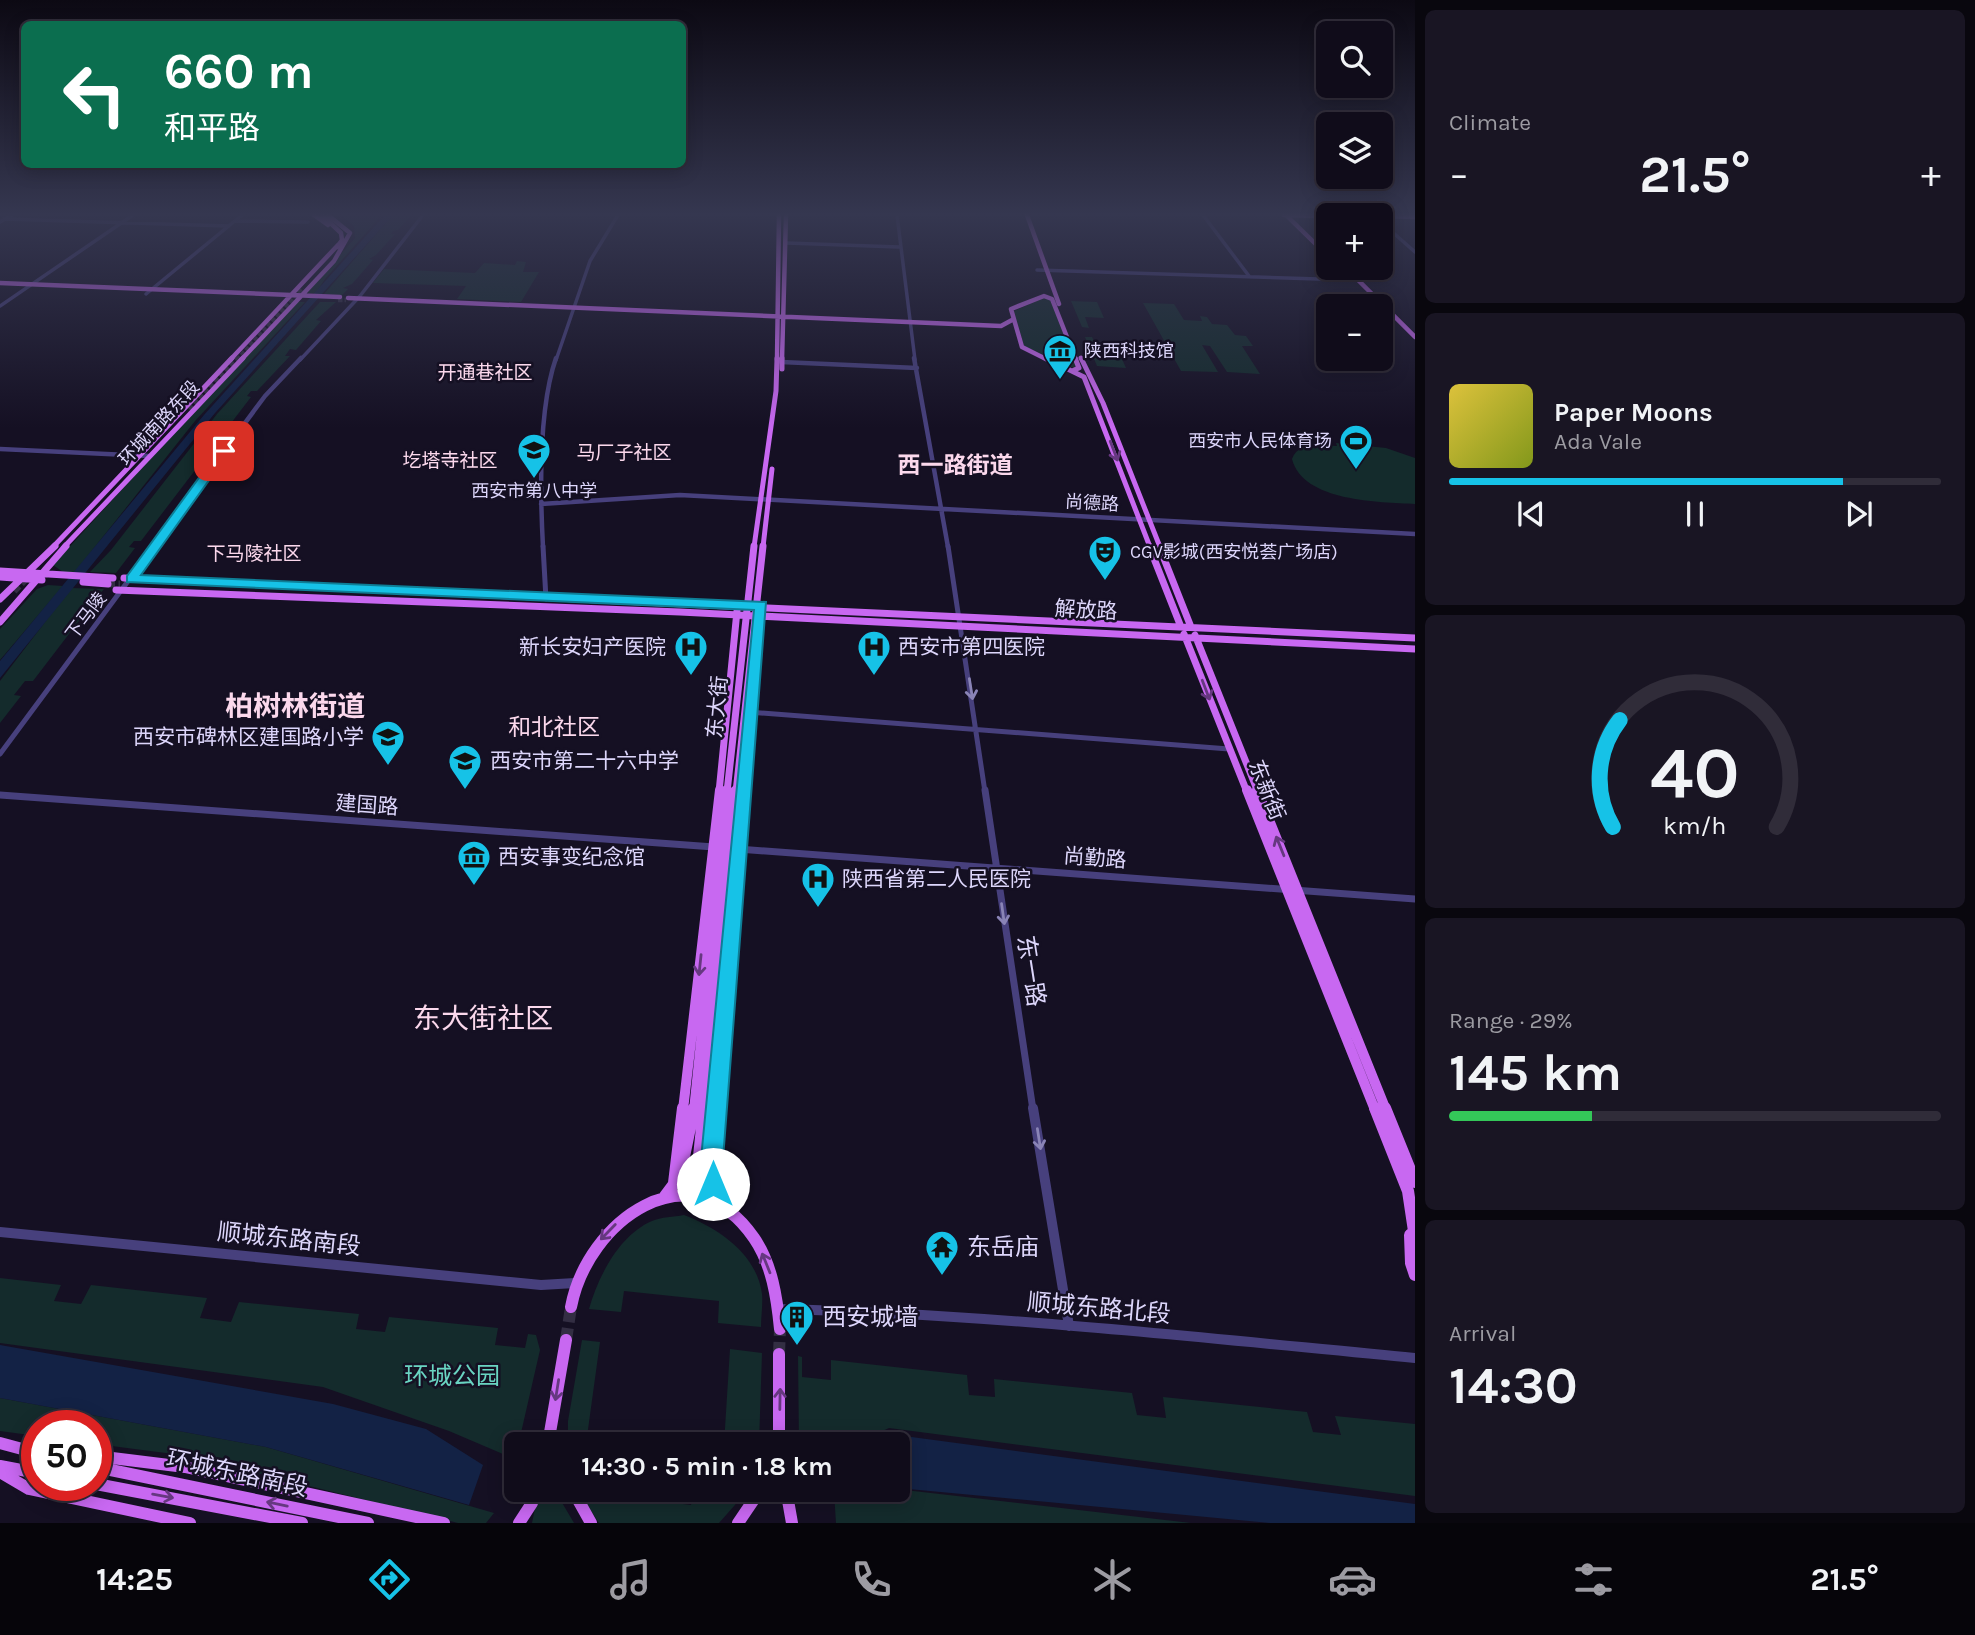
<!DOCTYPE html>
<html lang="en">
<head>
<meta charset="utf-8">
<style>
  :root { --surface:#100c1a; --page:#191523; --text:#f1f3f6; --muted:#9c9ba2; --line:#302c39; --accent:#16c2e7 }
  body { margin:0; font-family:Karla,"Noto Sans SC",sans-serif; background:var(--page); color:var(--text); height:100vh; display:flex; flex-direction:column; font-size:26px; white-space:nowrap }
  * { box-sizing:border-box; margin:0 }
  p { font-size:23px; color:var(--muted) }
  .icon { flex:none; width:38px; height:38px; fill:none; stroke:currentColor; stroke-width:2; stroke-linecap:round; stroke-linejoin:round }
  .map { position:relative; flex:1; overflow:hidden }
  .details { display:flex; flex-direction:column; gap:10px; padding:10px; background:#09070e; width:560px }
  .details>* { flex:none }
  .guide { position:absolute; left:21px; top:21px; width:665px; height:147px; border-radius:10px; box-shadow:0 4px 18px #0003,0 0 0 2px var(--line); background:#0b6e4f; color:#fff; overflow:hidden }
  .fabs { position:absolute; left:1316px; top:21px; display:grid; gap:14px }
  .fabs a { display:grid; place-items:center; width:77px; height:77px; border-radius:10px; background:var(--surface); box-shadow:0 4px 18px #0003,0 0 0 2px var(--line); font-size:35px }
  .speed { position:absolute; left:21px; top:1410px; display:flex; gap:14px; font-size:35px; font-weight:700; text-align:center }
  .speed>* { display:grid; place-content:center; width:91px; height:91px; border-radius:50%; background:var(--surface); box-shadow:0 4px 18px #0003,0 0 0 2px var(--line); line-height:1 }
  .speed .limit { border:10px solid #d22; background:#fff; color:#111 }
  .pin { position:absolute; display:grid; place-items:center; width:60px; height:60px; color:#fff; margin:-30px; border-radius:14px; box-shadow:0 4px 10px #0006 }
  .me { position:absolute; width:77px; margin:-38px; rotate:0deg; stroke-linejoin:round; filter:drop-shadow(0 0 5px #0008) }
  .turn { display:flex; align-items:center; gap:24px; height:147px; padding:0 28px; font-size:32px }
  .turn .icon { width:91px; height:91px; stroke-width:2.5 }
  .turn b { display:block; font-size:49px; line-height:60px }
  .big { font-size:52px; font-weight:700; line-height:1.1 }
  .details .tile { flex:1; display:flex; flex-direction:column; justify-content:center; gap:10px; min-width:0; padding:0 24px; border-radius:10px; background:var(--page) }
  .details .dial { align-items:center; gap:0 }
  .dial svg { height:182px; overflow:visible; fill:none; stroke:var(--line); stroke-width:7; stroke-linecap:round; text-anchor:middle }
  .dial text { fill:var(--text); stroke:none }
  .song { display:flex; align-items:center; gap:21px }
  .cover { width:84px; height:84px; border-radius:10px; background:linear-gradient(135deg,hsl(50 70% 55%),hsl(70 70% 35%)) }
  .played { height:7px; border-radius:4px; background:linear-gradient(90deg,var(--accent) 80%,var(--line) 80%) }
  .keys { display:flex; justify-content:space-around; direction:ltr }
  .heat { display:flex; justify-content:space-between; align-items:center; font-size:38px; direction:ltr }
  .charge { height:10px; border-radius:5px; background:linear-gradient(90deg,#34c759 29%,var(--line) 0) }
  .trip { position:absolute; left:504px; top:1432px; width:406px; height:70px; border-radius:10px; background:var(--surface); box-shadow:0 4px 18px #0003,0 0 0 2px var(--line); font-weight:700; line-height:70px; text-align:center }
  .dock { display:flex; height:112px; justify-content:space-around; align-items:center; background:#06050a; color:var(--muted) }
  .dock .icon { width:49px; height:49px }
  .dock .selected { color:var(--accent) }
  .dock b { font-size:32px; color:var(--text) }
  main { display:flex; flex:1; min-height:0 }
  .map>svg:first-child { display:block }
</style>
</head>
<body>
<main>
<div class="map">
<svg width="1415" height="1523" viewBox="0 0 1415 1523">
  <rect width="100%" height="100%" fill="#151023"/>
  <path fill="#142b2c" d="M341,215H382L325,279L316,293H307L355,238L354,226Z
    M393,215H412L398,230L393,231L391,234H395L376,255L369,259L373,260L352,284L343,288L348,289L342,295L324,294Z
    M517,261L526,262L523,272H539L521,302L457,299L466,286L373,283L384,269L475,273L484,263L515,265Z
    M1046,297H1049L1077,367H1071L1024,346L1014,311Z
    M1071,301L1097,302L1104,318L1085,317L1089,328L1082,327Z
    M293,302H305L195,421L75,572H63L53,565Z
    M320,302H336L316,320L321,321L296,350L290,349L285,356H290L257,391H251L247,396L251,397L141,541H134L129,547L135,548L116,573L90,572L111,550L217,414Z
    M1143,303L1174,304L1184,320L1202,321L1200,316L1207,317L1212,324L1227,325L1235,335L1246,336L1253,346H1242L1260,374L1227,372L1210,346L1202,345L1218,372L1181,371Z
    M1085,337H1092L1098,349L1118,350L1126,368L1097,366Z
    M1336,443L1386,448L1415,458V504C1380,502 1303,502 1292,459C1298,441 1321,445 1337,446Z
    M48,585L63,586L0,660V629L37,589Z
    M71,588L104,589L92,604H85L79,612L85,613L33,681H25L14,695L21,696L0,723V681Z
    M684,1215C718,1228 757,1254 762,1294C763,1304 761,1317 761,1327L718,1323L719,1301L624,1291L621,1312L589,1309C598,1277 619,1235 652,1221C661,1217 674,1217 684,1215Z
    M0,1278L61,1285L54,1301L81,1304L91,1285L207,1298L200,1318L231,1322L239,1302L359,1314L356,1329L385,1332L389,1317L498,1328L495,1345L525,1348L528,1334L536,1335L540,1350L515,1459L449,1431L323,1387L0,1343Z
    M582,1340L600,1342L586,1444H568V1421Z
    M730,1349L762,1353L759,1444H724Z
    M798,1356L802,1357V1377L831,1380V1360L967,1375L969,1395L995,1397L994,1379L1132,1393L1137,1415L1166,1418L1163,1397L1307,1412L1313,1432L1341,1435L1335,1416L1415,1424V1496L889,1428L854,1444H799Z
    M0,1398L266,1447L494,1513L486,1523H458L189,1456L96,1444V1426H37V1436L0,1431Z
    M539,1489H554L574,1523H532Z
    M577,1489H602L601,1494L691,1505L692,1498L721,1501L722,1489H749L719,1523H599Z
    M838,1489H896L1191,1523H836L834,1492Z"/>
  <path fill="#132245" d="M385,215H393L215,413L0,678V661L204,415Z
    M0,1345L333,1404L426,1429L483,1465L469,1505L266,1447L0,1398Z
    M889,1434L1415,1504V1523H1270L898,1488V1444H867Z"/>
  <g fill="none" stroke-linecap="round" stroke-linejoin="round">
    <path stroke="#332e43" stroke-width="4.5" stroke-dasharray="4.5 2" stroke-linecap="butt" d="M338,300H346
      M237,360L303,288"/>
    <path stroke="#332e43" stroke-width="5" stroke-dasharray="5 2.5" stroke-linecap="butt" d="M190,410L238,358"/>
    <path stroke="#332e43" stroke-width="7" stroke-dasharray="7 3.5" stroke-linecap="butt" d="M108,584H120
      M14,591L29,576"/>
    <path stroke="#332e43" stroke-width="12" stroke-dasharray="12 6" stroke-linecap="butt" d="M566,1340L571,1307
      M779,1354L780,1329"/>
    <path stroke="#47407d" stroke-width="3.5" d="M897,215L915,360
      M1203,215L1249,276
      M4,219L229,226
      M235,221L308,222
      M0,222L13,215
      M1381,222L1415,252
      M787,243L899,247
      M1037,270L1351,280
      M146,294L242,215
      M0,306L133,215
      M300,360L360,296L423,215
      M556,360L590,261L618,215"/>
    <path stroke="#47407d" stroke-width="4.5" d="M914,358L948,547
      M781,362L917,368
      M0,449L149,456
      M541,504L680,495L1415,534
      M153,547L265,396L301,358
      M543,547C540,492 538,410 556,358"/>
    <path stroke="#47407d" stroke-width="5" d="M543,546L546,599
      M948,546L985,792
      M748,712L1229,749
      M0,754L154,546"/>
    <path stroke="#47407d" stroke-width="7" d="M985,790L1033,1110
      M0,795L714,847
      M738,849L1415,899"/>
    <path stroke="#47407d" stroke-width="10" d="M1033,1108L1069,1326
      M0,1232L541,1285L575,1283
      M779,1309C991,1314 1203,1338 1415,1358"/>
    <path stroke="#c868f1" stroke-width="4.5" d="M314,215L328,225
      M322,215L341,233L342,240L337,247
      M1027,215L1059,304
      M1284,215L1328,216
      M1286,215L1328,256
      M1349,215H1366
      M1381,216L1415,217
      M1346,268L1415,337
      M0,283L340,297
      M348,298L1001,326L1012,320
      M230,360L338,245
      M241,360L334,261L350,233L328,215
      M777,360L779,215
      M782,360L786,215
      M1048,360L1022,347L1011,309L1044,296L1052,299L1076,360"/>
    <path stroke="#c868f1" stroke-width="5" d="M1045,358L1084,377L1150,547
      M1081,358L1103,403L1160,547
      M782,369V358
      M1074,370L1079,368L1075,358
      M53,547L232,358
      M64,547L243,358
      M754,547L776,391L777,358
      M763,547L772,469"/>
    <path stroke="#c868f1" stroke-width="7" d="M1149,546L1181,627
      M1159,546L1191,627
      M0,571L113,578
      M0,577L42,580
      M124,578L1415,638
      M83,582L108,584
      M116,590L680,612L1415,649
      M0,599L55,546
      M0,622L66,546
      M1184,634L1247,792
      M1195,635L1258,792
      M719,792L737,611
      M727,792L754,546
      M736,792L763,546
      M745,792L761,613"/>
    <path stroke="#c868f1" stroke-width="10" d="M1247,790L1375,1110
      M1257,790L1386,1110
      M683,1110L720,790
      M694,1110L727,790
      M704,1110L736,790
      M716,1110L745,790"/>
    <path stroke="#c868f1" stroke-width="12" d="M704,1108L698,1166L707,1199
      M717,1108C714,1142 710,1173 719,1206
      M1375,1108L1408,1191L1414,1231
      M1385,1108L1415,1182
      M674,1183L683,1108
      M665,1196L680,1176L694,1108
      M1415,1231L1410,1235L1411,1263L1415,1275
      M571,1307C587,1222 690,1145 754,1238C772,1264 777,1298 780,1329
      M779,1354V1444
      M0,1443L37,1453
      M548,1444L566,1340
      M96,1456L185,1467L444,1523
      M0,1466L37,1473
      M96,1467L368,1523
      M0,1472L29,1489L190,1523
      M96,1484L302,1523
      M572,1489L591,1523
      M786,1489L792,1523
      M519,1523L532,1503L534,1489
      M738,1523L761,1489"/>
  </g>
  <defs><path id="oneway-shaft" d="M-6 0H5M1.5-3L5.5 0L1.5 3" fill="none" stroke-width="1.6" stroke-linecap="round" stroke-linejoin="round" transform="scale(1.75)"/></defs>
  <g stroke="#663880">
    <use href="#oneway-shaft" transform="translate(1114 451) rotate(69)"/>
    <use href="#oneway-shaft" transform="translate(1206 690) rotate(69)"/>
    <use href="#oneway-shaft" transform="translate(1280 846) rotate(-112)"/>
    <use href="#oneway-shaft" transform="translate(700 965) rotate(96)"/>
    <use href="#oneway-shaft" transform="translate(608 1232) rotate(134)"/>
    <use href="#oneway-shaft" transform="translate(766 1263) rotate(-112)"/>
    <use href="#oneway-shaft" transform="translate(557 1390) rotate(99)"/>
    <use href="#oneway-shaft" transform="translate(780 1399) rotate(-89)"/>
    <use href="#oneway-shaft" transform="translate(163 1496) rotate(10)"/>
    <use href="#oneway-shaft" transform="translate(277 1504) rotate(-168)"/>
  </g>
  <g stroke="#8a84b6">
    <use href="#oneway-shaft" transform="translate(971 689) rotate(81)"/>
    <use href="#oneway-shaft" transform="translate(1003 914) rotate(82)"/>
    <use href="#oneway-shaft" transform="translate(1039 1139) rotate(81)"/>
  </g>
  <linearGradient id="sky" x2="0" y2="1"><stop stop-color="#0c0913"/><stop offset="0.5" stop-color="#353750"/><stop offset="1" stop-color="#353750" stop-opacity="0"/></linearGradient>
  <rect width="1415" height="428" fill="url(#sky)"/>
  <path fill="#16c2e7" stroke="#0e7e96" stroke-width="2" d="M224,448L230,451L141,575L766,602L723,1159L725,1184L721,1192L713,1195L705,1192L701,1159L754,610L127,582V576L220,449Z"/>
  <defs>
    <symbol id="museum-pin" viewBox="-11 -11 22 30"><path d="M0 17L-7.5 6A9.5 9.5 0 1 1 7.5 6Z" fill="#16c2e7" stroke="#151023"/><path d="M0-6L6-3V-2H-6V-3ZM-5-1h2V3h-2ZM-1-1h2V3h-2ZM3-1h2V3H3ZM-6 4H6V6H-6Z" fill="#111"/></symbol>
    <symbol id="stadium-pin" viewBox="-11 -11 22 30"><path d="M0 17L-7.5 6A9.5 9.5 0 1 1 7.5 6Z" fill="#16c2e7" stroke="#151023"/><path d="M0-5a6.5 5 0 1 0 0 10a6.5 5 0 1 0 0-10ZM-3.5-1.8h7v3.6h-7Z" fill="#111"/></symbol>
    <symbol id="school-pin" viewBox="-11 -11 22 30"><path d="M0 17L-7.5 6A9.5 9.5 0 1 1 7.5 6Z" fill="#16c2e7" stroke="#151023"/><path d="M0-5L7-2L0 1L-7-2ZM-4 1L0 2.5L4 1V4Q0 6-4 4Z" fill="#111"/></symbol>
    <symbol id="theatre-pin" viewBox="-11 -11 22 30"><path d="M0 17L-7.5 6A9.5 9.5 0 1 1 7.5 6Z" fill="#16c2e7" stroke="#151023"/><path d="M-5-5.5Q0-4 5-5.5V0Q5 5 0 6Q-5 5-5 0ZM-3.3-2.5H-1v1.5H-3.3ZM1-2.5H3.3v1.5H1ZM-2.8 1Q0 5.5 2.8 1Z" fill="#111"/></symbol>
    <symbol id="hospital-pin" viewBox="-11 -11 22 30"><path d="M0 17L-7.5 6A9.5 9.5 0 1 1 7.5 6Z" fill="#16c2e7" stroke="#151023"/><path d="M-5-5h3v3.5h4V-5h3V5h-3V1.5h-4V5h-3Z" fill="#111"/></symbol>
    <symbol id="temple-pin" viewBox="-11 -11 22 30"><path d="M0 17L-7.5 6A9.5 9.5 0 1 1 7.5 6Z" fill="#16c2e7" stroke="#151023"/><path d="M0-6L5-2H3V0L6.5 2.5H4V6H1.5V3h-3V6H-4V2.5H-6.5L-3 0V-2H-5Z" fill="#111"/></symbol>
    <symbol id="building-pin" viewBox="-11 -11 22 30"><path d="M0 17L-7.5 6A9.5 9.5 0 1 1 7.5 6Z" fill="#16c2e7" stroke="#151023"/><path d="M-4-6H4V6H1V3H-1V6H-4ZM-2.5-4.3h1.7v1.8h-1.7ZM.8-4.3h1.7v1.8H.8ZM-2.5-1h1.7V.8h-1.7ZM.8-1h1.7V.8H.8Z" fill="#111"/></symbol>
  </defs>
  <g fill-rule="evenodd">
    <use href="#museum-pin" x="1041" y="332" width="38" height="52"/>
    <use href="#stadium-pin" x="1337" y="422" width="38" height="52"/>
    <use href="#school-pin" x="515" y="431" width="38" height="52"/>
    <use href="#theatre-pin" x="1086" y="533" width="38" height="52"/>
    <use href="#hospital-pin" x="672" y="628" width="38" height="52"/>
    <use href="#hospital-pin" x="855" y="628" width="38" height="52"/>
    <use href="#school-pin" x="369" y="718" width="38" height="52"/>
    <use href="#school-pin" x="446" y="742" width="38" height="52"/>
    <use href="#museum-pin" x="455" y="838" width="38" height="52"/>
    <use href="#hospital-pin" x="799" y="860" width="38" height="52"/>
    <use href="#temple-pin" x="923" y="1228" width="38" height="52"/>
    <use href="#building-pin" x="778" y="1298" width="38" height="52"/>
  </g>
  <g text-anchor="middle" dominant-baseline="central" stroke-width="5" stroke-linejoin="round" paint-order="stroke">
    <g font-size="18" fill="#ddd6fb" stroke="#151023" text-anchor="start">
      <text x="1084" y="351">陕西科技馆</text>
      <text x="1332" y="441" text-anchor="end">西安市人民体育场</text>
      <text x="534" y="491" text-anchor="middle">西安市第八中学</text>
      <text x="1130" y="552">CGV影城(西安悦荟广场店)</text>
    </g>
    <g font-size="18" fill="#ddd6fb" stroke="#151023">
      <text transform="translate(159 423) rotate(-47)">环城南路东段</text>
      <text transform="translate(1092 503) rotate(3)">尚德路</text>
      <text transform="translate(86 616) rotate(-53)">下马陵</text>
    </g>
    <g font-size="19" fill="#fbd8ec" stroke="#151023">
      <text x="485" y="373">开通巷社区</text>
      <text x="624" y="453">马厂子社区</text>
      <text x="450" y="461">圪塔寺社区</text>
      <text x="254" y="554">下马陵社区</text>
    </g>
    <g font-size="21" fill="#ddd6fb" stroke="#151023">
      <text transform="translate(1086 610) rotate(3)">解放路</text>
      <text transform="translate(717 707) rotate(-85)">东大街</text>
      <text transform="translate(1267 790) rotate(68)">东新街</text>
      <text transform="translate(367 805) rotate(4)">建国路</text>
      <text transform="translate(1095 858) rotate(4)">尚勤路</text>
    </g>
    <g font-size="21" fill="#ddd6fb" stroke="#151023" text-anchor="start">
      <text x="666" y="647" text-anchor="end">新长安妇产医院</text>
      <text x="898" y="647">西安市第四医院</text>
      <text x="364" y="737" text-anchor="end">西安市碑林区建国路小学</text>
      <text x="490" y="761">西安市第二十六中学</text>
      <text x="498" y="857">西安事变纪念馆</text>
      <text x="842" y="879">陕西省第二人民医院</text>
    </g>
    <g font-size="23" font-weight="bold" fill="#fbd8ec" stroke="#151023">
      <text x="955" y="465">西一路街道</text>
    </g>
    <g font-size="23" fill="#fbd8ec" stroke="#151023">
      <text x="554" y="727">和北社区</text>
    </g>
    <g font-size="24" fill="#ddd6fb" stroke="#151023">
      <text transform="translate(1031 971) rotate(81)">东一路</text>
      <text transform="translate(289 1239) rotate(6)">顺城东路南段</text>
      <text transform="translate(1099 1308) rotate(5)">顺城东路北段</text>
      <text transform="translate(237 1473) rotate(12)">环城东路南段</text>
    </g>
    <g font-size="24" fill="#ddd6fb" stroke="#151023" text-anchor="start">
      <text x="967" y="1247">东岳庙</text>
      <text x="822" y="1317">西安城墙</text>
    </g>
    <g font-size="24" fill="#69d4c2" stroke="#151023">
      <text x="452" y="1376">环城公园</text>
    </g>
    <g font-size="28" font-weight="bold" fill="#fbd8ec" stroke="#151023">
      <text x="295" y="706">柏树林街道</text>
    </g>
    <g font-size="28" fill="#fbd8ec" stroke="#151023">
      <text x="483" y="1018">东大街社区</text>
    </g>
  </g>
</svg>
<div class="fabs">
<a><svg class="icon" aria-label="search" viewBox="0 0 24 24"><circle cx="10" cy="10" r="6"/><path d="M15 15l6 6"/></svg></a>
<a><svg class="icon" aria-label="layers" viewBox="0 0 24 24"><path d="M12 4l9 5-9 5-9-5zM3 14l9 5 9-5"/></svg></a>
<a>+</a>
<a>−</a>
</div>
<div class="speed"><div class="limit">50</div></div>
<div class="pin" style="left:224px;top:451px;background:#d93025"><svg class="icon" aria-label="arrive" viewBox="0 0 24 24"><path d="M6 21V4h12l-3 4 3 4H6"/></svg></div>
<svg class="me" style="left:713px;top:1184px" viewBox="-20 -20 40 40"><circle r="19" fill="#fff"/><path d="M0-13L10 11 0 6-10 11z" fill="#16c2e7"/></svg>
<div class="trip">14:30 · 5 min · 1.8 km</div>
<div class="guide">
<div class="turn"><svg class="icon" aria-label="left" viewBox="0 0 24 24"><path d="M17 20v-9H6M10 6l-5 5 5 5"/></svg><div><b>660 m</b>和平路</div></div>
</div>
</div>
<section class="details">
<div class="tile"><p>Climate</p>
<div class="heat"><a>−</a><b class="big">21.5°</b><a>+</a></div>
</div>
<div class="tile">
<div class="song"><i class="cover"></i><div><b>Paper Moons</b><p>Ada Vale</p></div></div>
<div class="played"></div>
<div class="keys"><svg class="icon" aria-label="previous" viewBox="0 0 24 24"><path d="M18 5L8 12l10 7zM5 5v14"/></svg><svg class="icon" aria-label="pause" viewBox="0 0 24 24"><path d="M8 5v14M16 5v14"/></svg><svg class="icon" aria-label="next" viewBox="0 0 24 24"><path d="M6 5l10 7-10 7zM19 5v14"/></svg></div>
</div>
<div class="tile dial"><svg viewBox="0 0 100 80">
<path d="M14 69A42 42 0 1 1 86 69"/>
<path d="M14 69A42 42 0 0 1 17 22" stroke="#16c2e7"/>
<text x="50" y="56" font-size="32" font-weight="700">40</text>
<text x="50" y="72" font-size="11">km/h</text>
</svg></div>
<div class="tile"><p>Range · 29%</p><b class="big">145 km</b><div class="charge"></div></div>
<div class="tile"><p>Arrival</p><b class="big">14:30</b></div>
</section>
</main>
<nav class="dock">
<b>14:25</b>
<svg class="icon selected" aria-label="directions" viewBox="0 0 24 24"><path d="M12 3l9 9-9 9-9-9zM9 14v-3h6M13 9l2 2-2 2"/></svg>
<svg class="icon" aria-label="music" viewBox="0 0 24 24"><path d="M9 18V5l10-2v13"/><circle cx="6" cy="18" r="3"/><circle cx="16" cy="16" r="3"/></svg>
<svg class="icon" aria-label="phone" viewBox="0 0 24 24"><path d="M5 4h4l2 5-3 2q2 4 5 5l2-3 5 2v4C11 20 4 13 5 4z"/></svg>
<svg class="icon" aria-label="climate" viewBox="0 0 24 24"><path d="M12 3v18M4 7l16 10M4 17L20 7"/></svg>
<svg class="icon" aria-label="car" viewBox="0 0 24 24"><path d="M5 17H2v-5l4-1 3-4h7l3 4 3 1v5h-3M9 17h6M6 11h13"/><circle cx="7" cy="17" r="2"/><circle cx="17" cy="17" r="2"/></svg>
<svg class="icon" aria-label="filters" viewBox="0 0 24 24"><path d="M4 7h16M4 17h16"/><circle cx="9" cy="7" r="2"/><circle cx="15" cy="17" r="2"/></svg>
<b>21.5°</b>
</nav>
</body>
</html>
